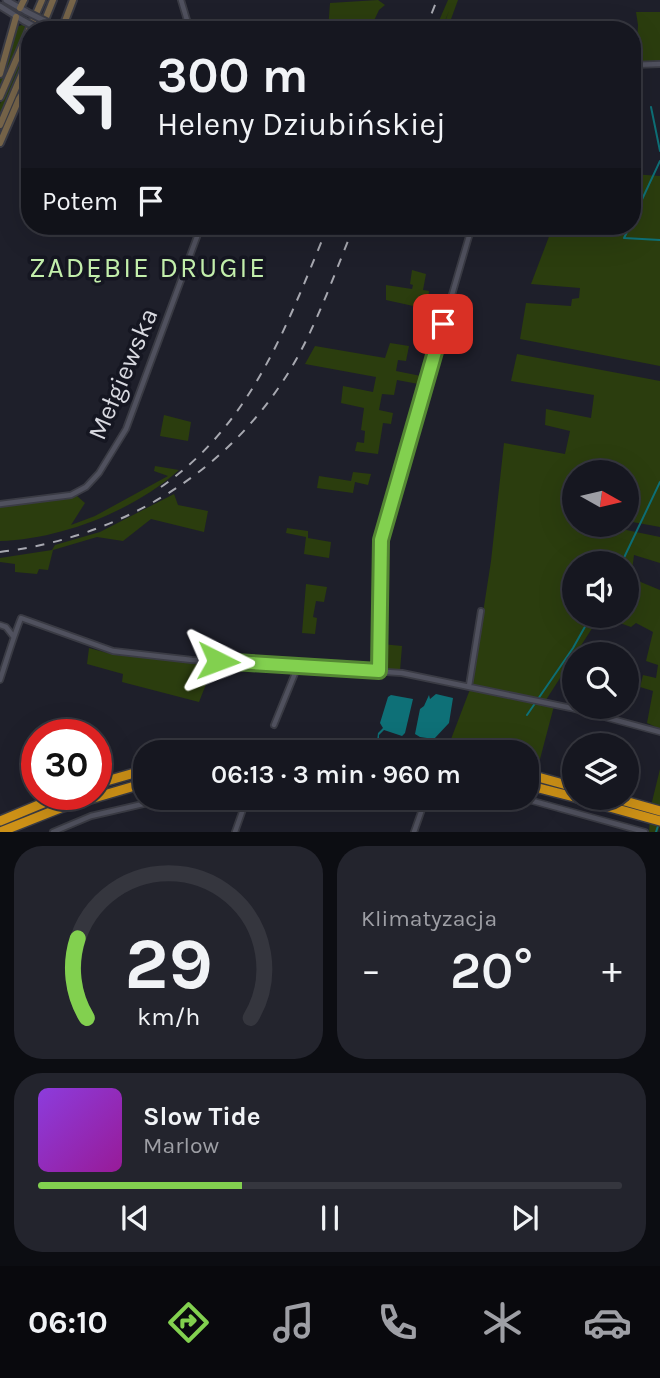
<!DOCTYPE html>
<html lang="pl">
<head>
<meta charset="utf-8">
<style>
  :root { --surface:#161720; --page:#23242d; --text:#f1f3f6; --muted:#9e9fa5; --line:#35363e; --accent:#82d04f }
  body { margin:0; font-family:Karla,sans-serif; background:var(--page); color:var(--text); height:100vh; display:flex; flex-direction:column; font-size:26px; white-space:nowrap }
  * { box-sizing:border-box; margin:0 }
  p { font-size:23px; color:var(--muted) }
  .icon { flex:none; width:38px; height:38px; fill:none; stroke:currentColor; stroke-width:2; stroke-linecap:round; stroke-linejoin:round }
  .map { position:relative; height:832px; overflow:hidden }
  .details { display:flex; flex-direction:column; gap:14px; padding:14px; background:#0c0d12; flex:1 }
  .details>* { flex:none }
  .guide { position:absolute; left:21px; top:21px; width:620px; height:214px; border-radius:28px; box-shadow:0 7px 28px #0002,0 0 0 2px var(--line); background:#161720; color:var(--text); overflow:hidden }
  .needle { width:46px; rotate:98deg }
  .tools { position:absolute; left:562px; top:460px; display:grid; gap:14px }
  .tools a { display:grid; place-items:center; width:77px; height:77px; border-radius:50%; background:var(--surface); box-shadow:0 7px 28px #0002,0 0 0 2px var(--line); font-size:35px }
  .speed { position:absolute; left:21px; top:719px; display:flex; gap:14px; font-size:35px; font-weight:700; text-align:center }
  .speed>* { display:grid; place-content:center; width:91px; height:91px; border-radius:50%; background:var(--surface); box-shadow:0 7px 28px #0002,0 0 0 2px var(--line); line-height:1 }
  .speed .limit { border:10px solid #d22; background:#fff; color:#111 }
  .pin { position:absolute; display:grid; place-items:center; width:60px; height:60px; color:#fff; margin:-30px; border-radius:14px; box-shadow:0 4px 10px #0006 }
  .me { position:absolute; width:77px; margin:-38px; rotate:93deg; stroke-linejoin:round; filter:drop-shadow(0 0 5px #0008) }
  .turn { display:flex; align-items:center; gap:24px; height:147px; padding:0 21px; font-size:32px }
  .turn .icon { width:91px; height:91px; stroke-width:2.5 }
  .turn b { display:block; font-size:49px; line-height:60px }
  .then { display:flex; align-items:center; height:66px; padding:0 21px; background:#0003; gap:14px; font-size:26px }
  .big { font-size:52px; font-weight:600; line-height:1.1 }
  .details .widget { flex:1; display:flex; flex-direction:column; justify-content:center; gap:10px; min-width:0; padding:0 24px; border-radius:28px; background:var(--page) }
  .details .dial { align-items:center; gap:0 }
  .dial svg { height:182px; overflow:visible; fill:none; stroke:var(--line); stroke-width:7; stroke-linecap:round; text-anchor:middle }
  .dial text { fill:var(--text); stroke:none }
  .song { display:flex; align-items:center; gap:21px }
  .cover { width:84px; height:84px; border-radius:10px; background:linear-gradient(135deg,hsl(270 70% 55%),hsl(300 70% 35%)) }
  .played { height:7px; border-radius:4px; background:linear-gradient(90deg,var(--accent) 35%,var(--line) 35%) }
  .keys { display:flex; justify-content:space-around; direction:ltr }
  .heat { display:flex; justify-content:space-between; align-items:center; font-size:38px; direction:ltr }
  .details .tiles { flex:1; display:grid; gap:14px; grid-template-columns:1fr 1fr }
  .widget:last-child { grid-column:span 2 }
  .trip { position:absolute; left:133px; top:740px; width:406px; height:70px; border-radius:28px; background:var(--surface); box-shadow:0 7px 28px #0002,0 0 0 2px var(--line); font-weight:600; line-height:70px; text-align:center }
  .dock { display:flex; height:112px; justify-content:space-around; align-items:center; background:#09090d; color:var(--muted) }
  .dock .icon { width:49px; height:49px }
  .dock .selected { color:var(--accent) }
  .dock b { font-size:32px; color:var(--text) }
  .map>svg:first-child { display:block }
</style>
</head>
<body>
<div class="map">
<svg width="660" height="832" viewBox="0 0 660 832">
  <rect width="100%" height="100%" fill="#1e1f2a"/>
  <path fill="#2b3d0e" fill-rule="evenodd" d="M378,0L385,5L379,10L371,27L372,30H328L330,3Z
    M448,0H458L447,30H442L449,11L441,30H435Z
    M636,12H660V61L636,62L638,25Z
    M572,20V30H534V21Z
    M22,25L26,27L0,90V80L16,27Z
    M30,35V50L0,120V104Z
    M632,174L660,176V366L520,339L526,303L571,306L572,299L579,298L580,288L531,284L553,226H632Z
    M412,270L426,274L423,290L429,291L427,309L386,300V285L412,289L413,285L410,284Z
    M390,343L409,346L406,361L398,360L396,371L426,377L424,385L397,380L394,395L382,394L379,410L393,413L391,424L383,423L378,454L355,451L357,442L364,443L365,431L361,430L364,408L341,403L343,386L373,392L376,377L305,364L315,346L385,358Z
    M517,354L660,381V527L627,521L626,472H574V525H613L612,527L660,537V563L634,555L631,578L660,590V729L647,723L653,691L640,687L643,675L656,678L658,665L646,661L653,632L636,623L631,627L600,616L544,703L554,706L540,759L527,757V752L448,747L472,684L491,561L504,443L565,454L570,431L545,425L546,409L591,418L594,395L511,381ZM574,564H626V616H574Z
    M164,415L191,422L188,441L160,436Z
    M155,466L179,470C133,511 62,539 0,541V507L77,496L85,503L71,525L95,516L168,476L154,471Z
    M353,472L371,474L368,485L355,482L353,493L317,488L319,476L351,481Z
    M174,494L178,505L208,511L204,532L151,519L123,541L97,537L53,550L48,570L39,569L37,574L15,572V564L0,562V558L52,550L55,545L100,532Z
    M287,528L308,531V538L331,542L329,558L304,554L306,537L286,533Z
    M306,584L327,587L324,602L316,601L313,617L317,618L315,634L302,633Z
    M382,644L402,646L400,671L382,669Z
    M89,648L115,655L214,664L199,702L122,682L123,674L87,664Z
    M660,769V825L658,832H649L650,817L584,798H607L650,810Z"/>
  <path fill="#0e7077" d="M436,694L453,698L449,723L434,739L420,737L415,734L420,709L424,706L429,695L430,699Z
    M391,695L413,699L405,733L402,736L384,730L379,735V741H377L378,733L383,728L380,723L388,697Z"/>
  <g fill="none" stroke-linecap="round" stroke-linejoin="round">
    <path stroke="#0e7077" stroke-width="2" d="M651,107L660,151
      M632,221L660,161
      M630,226L624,238L660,240
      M621,564L660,482
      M527,715L573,648L591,616
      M656,832L659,823"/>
    <defs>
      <path id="minor" d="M181,0L190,30
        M632,65L660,64
        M0,504L71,495L86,487L99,473L126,429L201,226
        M0,625L6,627L13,636
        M379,671L381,538L472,226
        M0,680C7,659 13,638 21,618L113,651L192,660L402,673L571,708L660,732
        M469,686L481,611
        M274,725L298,666
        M522,798L645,832
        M53,832L91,816L169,798
        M235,832L247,798
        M414,832L426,798"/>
      <path id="tertiary" d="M6,0L27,12
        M0,6L24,21"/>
      <path id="secondary" d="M20,8L24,0
        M62,29L73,0
        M41,30L53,0
        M0,74L16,17
        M0,97L42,0
        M0,125L30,55
        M0,143L19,99L30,82"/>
      <path id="motorway" d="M242,752L330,747L416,752
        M527,774L574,787
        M96,784L145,770
        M527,785L574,797
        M577,798L660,821
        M614,798L660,811
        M0,821L65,794
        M0,832L63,807L145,783"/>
    </defs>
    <use href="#minor" stroke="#3a3b44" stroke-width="8"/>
    <use href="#tertiary" stroke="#3a3b44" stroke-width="9"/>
    <use href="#secondary" stroke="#3a3b44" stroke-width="10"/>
    <use href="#motorway" stroke="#3a3b44" stroke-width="12"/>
    <use href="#minor" stroke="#50515e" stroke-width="4.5"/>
    <use href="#tertiary" stroke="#50515e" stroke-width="5"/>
    <use href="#secondary" stroke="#766449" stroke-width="6"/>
    <use href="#motorway" stroke="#cd9117" stroke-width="9"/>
    <path stroke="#a7a8b0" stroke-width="2" stroke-dasharray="9 9" stroke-linecap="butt" d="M425,30L437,0
      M161,487C253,423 287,324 328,226
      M0,552C124,537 235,469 297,358C320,316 336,270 354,226"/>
    <defs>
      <path id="tertiary-bridge" d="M27,12L53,25
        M24,21L41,30"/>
    </defs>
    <use href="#tertiary-bridge" stroke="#3a3b44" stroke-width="9" stroke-linecap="butt"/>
    <use href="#tertiary-bridge" stroke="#50515e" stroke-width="5"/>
  </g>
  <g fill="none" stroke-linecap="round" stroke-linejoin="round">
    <defs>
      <path id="route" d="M218,661L379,671L381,540L443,324"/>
    </defs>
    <use href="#route" stroke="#548733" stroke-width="18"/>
    <use href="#route" stroke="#82d04f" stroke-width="12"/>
  </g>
  <g text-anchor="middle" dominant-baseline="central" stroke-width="7" stroke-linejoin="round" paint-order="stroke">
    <g font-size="26" fill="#d8d9e0" stroke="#151621">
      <text transform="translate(123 374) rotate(-67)">Mełgiewska</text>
    </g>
    <g font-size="28" letter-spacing="2" fill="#c3efac" stroke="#151621">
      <text x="148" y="267">ZADĘBIE DRUGIE</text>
    </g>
  </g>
</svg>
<div class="tools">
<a><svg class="needle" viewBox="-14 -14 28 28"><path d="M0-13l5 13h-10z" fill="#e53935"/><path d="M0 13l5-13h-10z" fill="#9e9fa5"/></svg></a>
<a><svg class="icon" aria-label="sound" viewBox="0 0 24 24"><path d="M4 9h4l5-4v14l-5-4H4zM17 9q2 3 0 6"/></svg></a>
<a><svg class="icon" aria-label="search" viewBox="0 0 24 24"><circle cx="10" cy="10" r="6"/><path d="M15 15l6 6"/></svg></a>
<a><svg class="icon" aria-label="layers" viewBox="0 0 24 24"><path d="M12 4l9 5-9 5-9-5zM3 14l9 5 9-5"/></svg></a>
</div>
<div class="speed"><div class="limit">30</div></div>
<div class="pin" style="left:443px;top:324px;background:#d93025"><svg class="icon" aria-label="arrive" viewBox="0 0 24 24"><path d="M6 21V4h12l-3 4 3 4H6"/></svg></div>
<svg class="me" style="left:218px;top:661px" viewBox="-20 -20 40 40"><path d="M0-17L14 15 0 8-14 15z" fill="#82d04f" stroke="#fff" stroke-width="4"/></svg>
<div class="trip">06:13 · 3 min · 960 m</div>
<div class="guide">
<div class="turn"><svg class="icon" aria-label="left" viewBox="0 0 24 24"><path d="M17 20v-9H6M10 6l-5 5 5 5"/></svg><div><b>300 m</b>Heleny Dziubińskiej</div></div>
<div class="then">Potem<svg class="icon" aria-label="arrive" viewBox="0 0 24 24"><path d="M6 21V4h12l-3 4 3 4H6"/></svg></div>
</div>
</div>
<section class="details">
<div class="tiles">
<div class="widget dial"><svg viewBox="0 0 100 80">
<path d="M14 69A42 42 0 1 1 86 69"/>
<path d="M14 69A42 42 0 0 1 10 34" stroke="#82d04f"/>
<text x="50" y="56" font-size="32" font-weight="700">29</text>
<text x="50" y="72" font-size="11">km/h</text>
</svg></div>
<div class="widget"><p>Klimatyzacja</p>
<div class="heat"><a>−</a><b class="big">20°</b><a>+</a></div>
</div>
<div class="widget">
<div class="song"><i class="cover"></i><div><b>Slow Tide</b><p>Marlow</p></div></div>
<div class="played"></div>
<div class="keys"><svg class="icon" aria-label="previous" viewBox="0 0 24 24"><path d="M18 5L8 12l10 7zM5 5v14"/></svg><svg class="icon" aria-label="pause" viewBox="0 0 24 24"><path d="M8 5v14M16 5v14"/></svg><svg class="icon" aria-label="next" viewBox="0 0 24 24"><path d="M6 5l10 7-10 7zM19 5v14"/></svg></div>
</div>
</div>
</section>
<nav class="dock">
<b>06:10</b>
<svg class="icon selected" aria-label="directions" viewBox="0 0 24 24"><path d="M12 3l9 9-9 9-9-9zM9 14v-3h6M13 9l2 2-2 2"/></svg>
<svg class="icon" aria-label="music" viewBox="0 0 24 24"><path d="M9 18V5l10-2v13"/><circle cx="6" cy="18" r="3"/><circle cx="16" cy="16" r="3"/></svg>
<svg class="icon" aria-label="phone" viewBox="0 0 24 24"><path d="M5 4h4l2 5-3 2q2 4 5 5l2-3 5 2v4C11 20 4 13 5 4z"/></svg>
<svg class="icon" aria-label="climate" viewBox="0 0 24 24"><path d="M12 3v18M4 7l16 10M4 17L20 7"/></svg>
<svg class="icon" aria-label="car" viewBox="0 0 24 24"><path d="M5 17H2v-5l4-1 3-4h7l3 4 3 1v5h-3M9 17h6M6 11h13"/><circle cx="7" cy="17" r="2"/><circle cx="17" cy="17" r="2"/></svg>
</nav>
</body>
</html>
